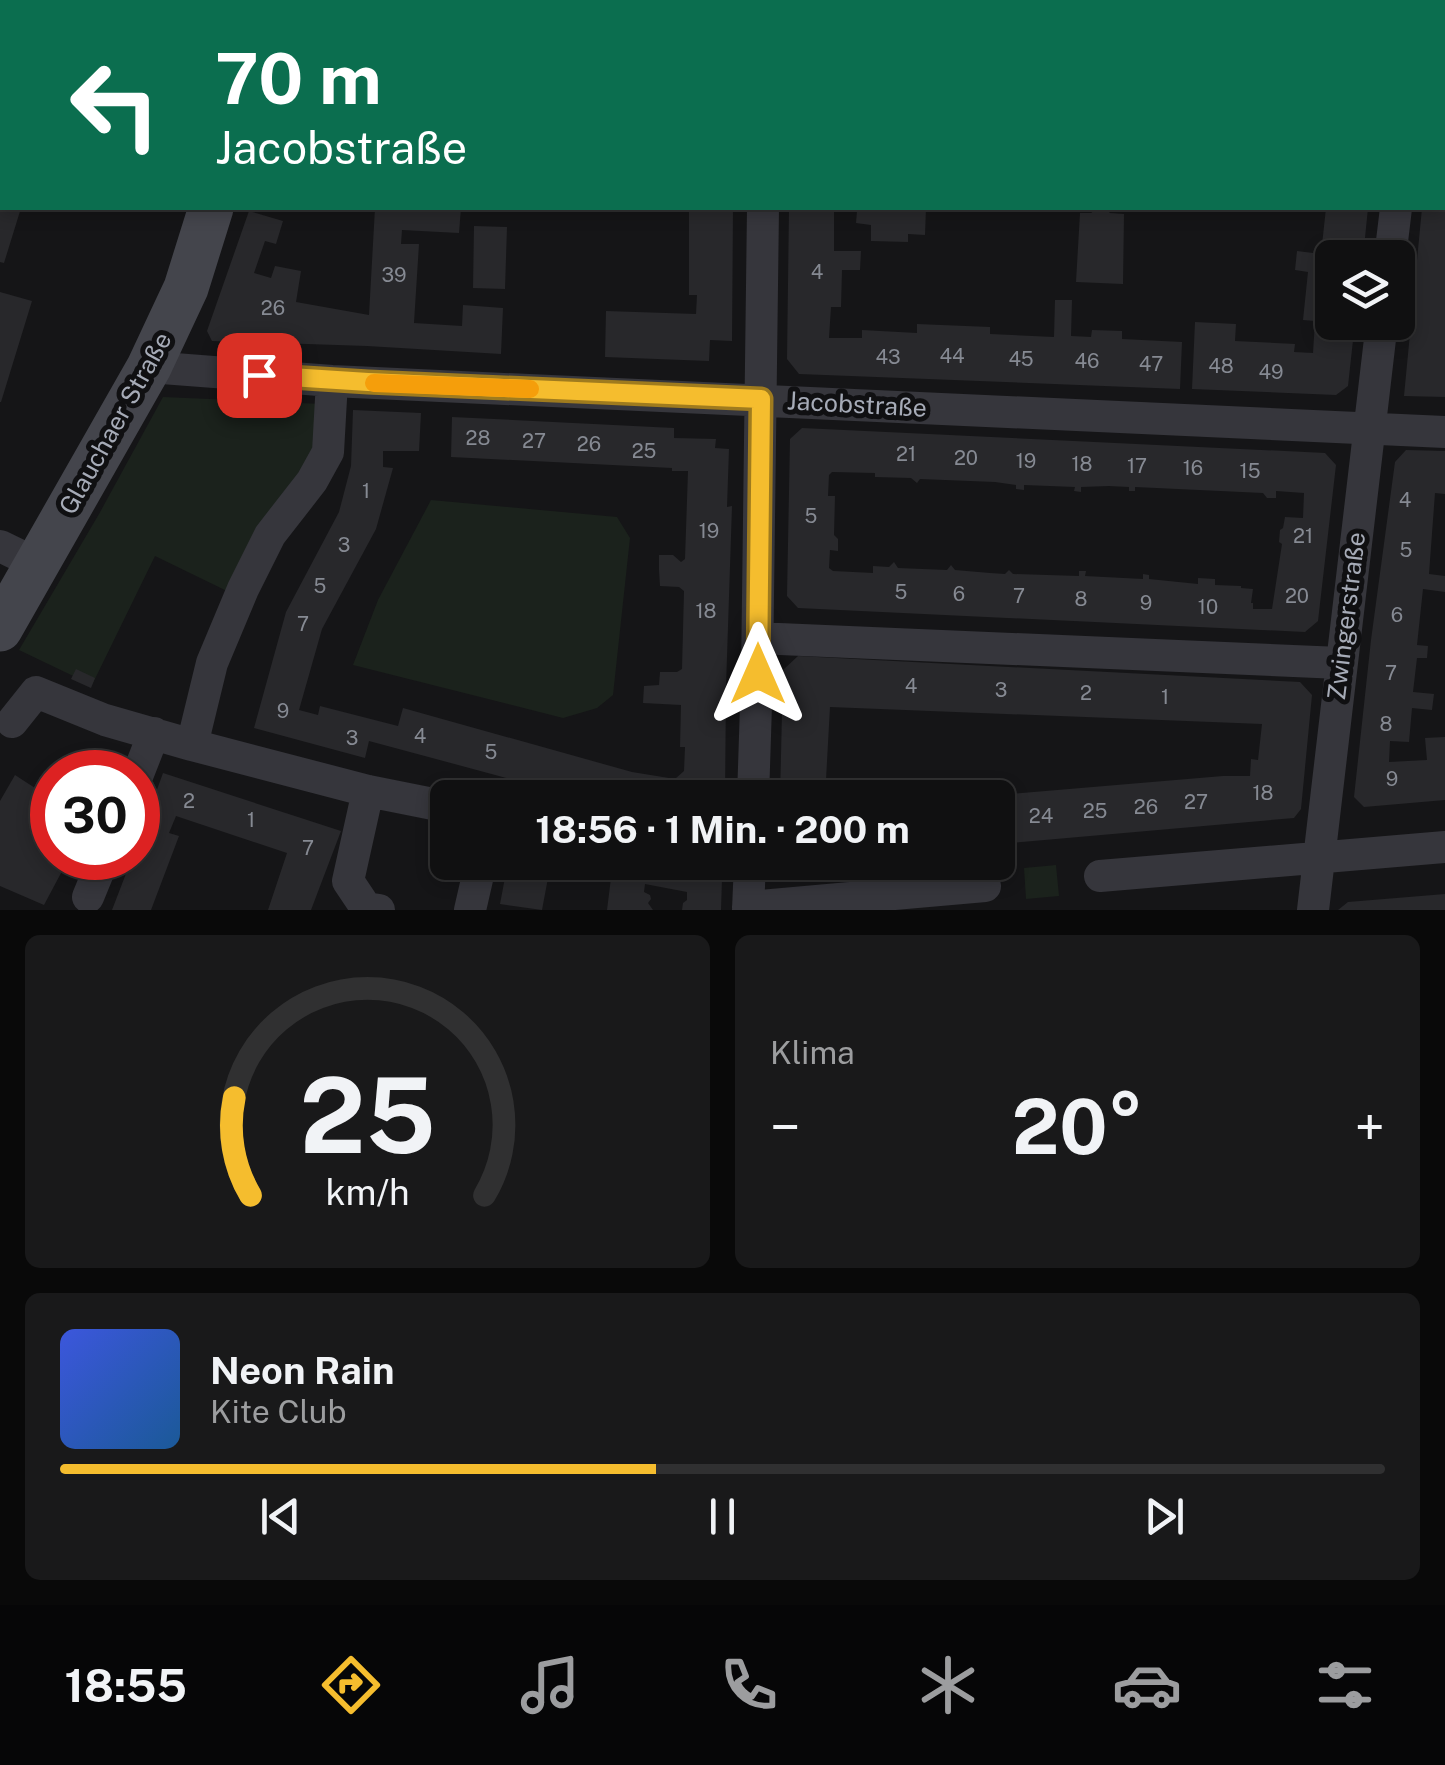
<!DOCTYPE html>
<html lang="de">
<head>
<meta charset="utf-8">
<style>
  :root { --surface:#101011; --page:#19191a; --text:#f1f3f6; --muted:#9c9d9f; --line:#303031; --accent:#f5bd2e }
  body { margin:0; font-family:"Public Sans",sans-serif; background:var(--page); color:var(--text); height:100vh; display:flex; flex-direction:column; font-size:38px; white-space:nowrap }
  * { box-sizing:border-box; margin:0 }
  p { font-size:32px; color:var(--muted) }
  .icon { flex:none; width:55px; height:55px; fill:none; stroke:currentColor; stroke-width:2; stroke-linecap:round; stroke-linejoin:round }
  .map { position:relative; height:910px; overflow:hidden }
  .sheet { display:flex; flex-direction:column; gap:25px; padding:25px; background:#090909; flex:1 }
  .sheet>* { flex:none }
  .hud { position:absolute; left:0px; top:0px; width:1445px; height:210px; box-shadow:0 5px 15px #0003,0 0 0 2px var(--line); background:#0b6e4f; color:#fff; overflow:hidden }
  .buttons { position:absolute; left:1315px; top:240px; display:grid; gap:20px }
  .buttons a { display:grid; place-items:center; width:100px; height:100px; border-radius:15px; background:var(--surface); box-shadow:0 5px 15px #0003,0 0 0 2px var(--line); font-size:50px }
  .speed { position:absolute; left:30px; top:750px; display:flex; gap:20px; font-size:50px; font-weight:700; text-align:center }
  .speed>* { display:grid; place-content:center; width:130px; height:130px; border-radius:50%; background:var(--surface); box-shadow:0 5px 15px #0003,0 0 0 2px var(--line); line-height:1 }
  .speed .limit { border:15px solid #d22; background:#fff; color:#111 }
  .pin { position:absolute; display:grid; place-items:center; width:85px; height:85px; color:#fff; margin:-42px; border-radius:20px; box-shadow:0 5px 15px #0006 }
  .me { position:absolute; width:110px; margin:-55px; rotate:0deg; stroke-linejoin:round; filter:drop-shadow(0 0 8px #0008) }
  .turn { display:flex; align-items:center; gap:35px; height:210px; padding:0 50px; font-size:45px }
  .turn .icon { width:130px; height:130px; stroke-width:2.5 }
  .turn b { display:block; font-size:70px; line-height:85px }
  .big { font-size:75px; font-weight:700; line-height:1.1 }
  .sheet .tile { flex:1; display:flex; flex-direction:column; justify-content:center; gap:15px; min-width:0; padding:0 35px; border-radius:15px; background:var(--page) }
  .sheet .dial { align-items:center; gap:0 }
  .dial svg { height:260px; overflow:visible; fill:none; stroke:var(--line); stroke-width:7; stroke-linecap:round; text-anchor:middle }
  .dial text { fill:var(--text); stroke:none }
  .song { display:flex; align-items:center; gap:30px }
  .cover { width:120px; height:120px; border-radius:15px; background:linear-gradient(135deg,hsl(230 70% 55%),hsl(210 70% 35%)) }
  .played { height:10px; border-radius:5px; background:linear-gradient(90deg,var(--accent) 45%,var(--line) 45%) }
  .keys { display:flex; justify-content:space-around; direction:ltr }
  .heat { display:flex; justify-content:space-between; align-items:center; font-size:55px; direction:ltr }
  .sheet .tiles { flex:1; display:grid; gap:25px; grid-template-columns:1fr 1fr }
  .tile:last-child { grid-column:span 2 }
  .trip { position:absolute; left:430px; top:780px; width:585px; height:100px; border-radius:15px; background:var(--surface); box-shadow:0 5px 15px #0003,0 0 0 2px var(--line); font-weight:700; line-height:100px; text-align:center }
  .tabs { display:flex; height:160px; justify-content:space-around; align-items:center; background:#060607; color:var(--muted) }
  .tabs .icon { width:70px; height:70px }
  .tabs .active { color:var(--accent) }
  .tabs b { font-size:45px; color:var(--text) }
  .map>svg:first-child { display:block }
</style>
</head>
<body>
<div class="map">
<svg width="1445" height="910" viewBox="0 0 1445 910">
  <rect width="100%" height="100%" fill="#151517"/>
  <path fill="#1b221c" d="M163,397L322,404L319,452L229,592L155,556L92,685L19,650L99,514Z
    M431,500L617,517L630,538L613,695L597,708L563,718L353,665L378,600Z
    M1056,865L1059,896L1026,899L1024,868Z"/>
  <path fill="#28282b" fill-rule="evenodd" d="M0,208H21L4,263L0,262Z
    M375,208H461L459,233L402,230L401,244H419L414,323L462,326L463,305L503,308L501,354L367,346L212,341L207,331L249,211L283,221L276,244L265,241L254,273L271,278L275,266L301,271L296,302L369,315Z
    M689,208H733L732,341L710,340L709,361L605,357L606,311L696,314L697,295H689Z
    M789,208H834V251H861L860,270H842L841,307H831L829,338H862V330L917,333V324L990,327V334L1054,337L1055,300H1072L1071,336L1091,337L1092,330L1122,331V339L1182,342L1180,389L799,374L787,359Z
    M853,208H926L925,235L908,234V242L871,241V225L856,223L857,211Z
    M1098,208H1105L1110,213L1124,214L1123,284L1076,282L1080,213H1091Z
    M1326,208H1368L1363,258H1332V322H1355L1348,386L1336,395L1192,389L1195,322L1236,324L1235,341L1295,344L1294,352L1313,353L1315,321L1303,320L1308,272L1295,270L1297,251L1321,254Z
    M1422,208H1445V397L1404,396Z
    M474,226L507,227L505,289L473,288Z
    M0,292L32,301L1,402H0Z
    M353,410L421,413L419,451H383V467L393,468L376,529L322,629L299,710L318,715L320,706L398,726L403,708L632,772L675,779L684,771L685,747H680L681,705L643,703L644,686L659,685L660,672H677L682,669L684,591L679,587L660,586L659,570V555H673L681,562L685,559L688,471H672V468L451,457L452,417L674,428V438L716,439L715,448L729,449L727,507L732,506L726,687L725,798H581L369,741L365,758L254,728L286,612L339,512L351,466Z
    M802,428L1325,453L1336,465L1318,621L1305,632L798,608L787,596L790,439ZM832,472L875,473V477L911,478L917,483L920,479L995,482L1016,485V489L1024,490V485L1075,487L1074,491L1081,492V487L1109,486L1129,487V491H1135V487L1263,493L1267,498H1276V491L1304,493L1303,518L1285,517L1283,528L1280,530L1279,542L1282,544L1272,609H1253V603H1251L1253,589L1241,588V586L1215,585V579L1198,578V584L1149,579V575L1143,574V579L1085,576L1086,571H1079V576L1013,574L1009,570L1005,574L990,573L955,570L951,565L947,570L898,568L894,562L889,567L873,566V573L833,571L829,568L830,550L838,551V539L834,535L835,496H828L829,475Z
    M1406,450L1445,451V494L1435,493L1429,574L1445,576V592L1423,589L1417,645L1428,646L1427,658H1417L1413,692L1434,694L1432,710L1412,708L1409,742L1390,741L1389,762L1427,760L1425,738L1445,737V800L1364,807L1354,797L1371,640L1395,462Z
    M798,656L1300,682L1312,695L1301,809L1294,818L998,844V795L1223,776H1250L1251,759L1258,760L1262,724L830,707L825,798H780L783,670Z
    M76,669L95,678L91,688L71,679Z
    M163,773L341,831L311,910H268L287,853L176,816L169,833L179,836L151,910H112L132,858H138V842Z
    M15,775L52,799V858H69L44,905L0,886V801Z
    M508,862H551L542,910L500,904Z
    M613,862H692L713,866L722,879L721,910H682L683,903L687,900V892L645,884L644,892L650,895L651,899L648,903L653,910H607Z
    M1445,894V910H1338L1348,902Z"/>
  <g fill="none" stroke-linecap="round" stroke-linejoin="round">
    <path stroke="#36363c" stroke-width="32" d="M1356,0L1357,2
      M679,2L713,0
      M765,2V0
      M1442,106L1445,108
      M1390,258L1396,208
      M149,367L332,381L1445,432
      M0,546L37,564
      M758,638L1340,663
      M12,722L36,692L105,720L192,745L368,791L448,807
      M192,745L212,663L243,589L270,535L312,481L328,452L332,381
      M138,774L154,733
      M368,791L348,881L366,908L379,910
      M753,798L757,674L763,208
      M1100,876L1445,847
      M88,897L104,858
      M748,907L985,886
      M470,910L481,862
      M748,910L750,862
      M1313,910L1382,322"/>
    <path stroke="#44454c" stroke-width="45" d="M217,0V2
      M0,629L149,367L186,288L211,208"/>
  </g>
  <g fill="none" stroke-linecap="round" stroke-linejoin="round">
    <defs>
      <path id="route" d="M259,375L368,382L761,399L758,674"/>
    </defs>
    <use href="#route" stroke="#9f7b1e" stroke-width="25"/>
    <use href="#route" stroke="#f5bd2e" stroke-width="18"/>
    <path stroke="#f59e0b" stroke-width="18" d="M374,383L530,389"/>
  </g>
  <g text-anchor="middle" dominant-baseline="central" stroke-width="10" stroke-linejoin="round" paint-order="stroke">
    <g font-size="20" fill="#868a93">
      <text x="817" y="272">4</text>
      <text x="394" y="275">39</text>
      <text x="273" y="308">26</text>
      <text x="952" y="356">44</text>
      <text x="888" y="357">43</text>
      <text x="1021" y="359">45</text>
      <text x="1087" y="361">46</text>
      <text x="1151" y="364">47</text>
      <text x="1221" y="366">48</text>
      <text x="1271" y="372">49</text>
      <text x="478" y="438">28</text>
      <text x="534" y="441">27</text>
      <text x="589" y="444">26</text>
      <text x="644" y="451">25</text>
      <text x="906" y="454">21</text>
      <text x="966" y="458">20</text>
      <text x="1026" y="461">19</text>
      <text x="1082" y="464">18</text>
      <text x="1137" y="466">17</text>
      <text x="1193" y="468">16</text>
      <text x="1250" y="471">15</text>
      <text x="366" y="491">1</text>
      <text x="1405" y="500">4</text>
      <text x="811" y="516">5</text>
      <text x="709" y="531">19</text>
      <text x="1303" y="536">21</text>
      <text x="344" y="545">3</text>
      <text x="1406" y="550">5</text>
      <text x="320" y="586">5</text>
      <text x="901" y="592">5</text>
      <text x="959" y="594">6</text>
      <text x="1019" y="596">7</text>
      <text x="1297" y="596">20</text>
      <text x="1081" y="599">8</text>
      <text x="1146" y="603">9</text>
      <text x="1208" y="607">10</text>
      <text x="706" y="611">18</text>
      <text x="1397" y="615">6</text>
      <text x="303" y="624">7</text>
      <text x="1391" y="673">7</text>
      <text x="911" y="686">4</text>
      <text x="1001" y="690">3</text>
      <text x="1086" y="693">2</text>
      <text x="1165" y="697">1</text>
      <text x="283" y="711">9</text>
      <text x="1386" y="724">8</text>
      <text x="420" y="736">4</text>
      <text x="352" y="738">3</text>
      <text x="491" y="752">5</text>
      <text x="1392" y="779">9</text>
      <text x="1263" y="793">18</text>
      <text x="189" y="801">2</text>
      <text x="1196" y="802">27</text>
      <text x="1146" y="807">26</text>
      <text x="1095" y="811">25</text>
      <text x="1041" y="816">24</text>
      <text x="251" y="820">1</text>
      <text x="308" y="848">7</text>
    </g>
    <g font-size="25" fill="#a6abb7" stroke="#101012">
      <text transform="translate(857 404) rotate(3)">Jacobstraße</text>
      <text transform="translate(115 423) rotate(-61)">Glauchaer Straße</text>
      <text transform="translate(1346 616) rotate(-83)">Zwingerstraße</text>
    </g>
  </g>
</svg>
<div class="buttons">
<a><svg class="icon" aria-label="layers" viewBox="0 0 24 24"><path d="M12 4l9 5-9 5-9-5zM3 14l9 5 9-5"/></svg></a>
</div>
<div class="speed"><div class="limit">30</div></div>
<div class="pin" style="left:259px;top:375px;background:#d93025"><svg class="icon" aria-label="arrive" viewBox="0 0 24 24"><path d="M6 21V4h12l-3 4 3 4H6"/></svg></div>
<svg class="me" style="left:758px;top:674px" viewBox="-20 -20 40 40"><path d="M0-17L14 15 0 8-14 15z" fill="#f5bd2e" stroke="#fff" stroke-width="4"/></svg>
<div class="trip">18:56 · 1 Min. · 200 m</div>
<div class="hud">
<div class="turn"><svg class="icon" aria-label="left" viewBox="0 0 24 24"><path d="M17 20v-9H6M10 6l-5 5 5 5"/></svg><div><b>70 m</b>Jacobstraße</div></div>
</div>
</div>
<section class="sheet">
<div class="tiles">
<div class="tile dial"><svg viewBox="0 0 100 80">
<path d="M14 69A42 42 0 1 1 86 69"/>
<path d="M14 69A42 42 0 0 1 9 39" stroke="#f5bd2e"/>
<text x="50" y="56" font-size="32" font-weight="700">25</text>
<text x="50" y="72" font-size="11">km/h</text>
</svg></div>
<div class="tile"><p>Klima</p>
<div class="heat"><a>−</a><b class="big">20°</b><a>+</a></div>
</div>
<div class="tile">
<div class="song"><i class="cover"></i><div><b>Neon Rain</b><p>Kite Club</p></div></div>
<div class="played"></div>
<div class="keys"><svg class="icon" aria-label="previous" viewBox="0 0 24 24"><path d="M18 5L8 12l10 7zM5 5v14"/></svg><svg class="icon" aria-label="pause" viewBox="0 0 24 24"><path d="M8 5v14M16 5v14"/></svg><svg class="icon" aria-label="next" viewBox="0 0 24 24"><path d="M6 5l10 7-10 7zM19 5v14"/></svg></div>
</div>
</div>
</section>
<nav class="tabs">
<b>18:55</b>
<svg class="icon active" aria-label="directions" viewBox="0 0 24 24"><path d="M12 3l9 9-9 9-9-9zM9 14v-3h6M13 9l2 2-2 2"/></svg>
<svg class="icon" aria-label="music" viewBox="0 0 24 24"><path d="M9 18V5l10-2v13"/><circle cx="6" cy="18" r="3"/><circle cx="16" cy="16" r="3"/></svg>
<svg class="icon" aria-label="phone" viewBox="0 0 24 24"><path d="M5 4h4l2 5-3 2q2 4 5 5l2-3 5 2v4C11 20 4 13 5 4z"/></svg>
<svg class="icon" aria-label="climate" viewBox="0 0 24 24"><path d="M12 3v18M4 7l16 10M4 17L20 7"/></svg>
<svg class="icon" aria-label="car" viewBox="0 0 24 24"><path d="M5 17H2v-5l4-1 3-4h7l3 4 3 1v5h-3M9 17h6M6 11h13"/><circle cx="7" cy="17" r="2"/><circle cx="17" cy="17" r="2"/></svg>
<svg class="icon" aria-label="filters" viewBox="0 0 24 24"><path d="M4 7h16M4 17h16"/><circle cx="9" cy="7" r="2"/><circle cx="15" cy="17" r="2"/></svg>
</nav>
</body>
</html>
